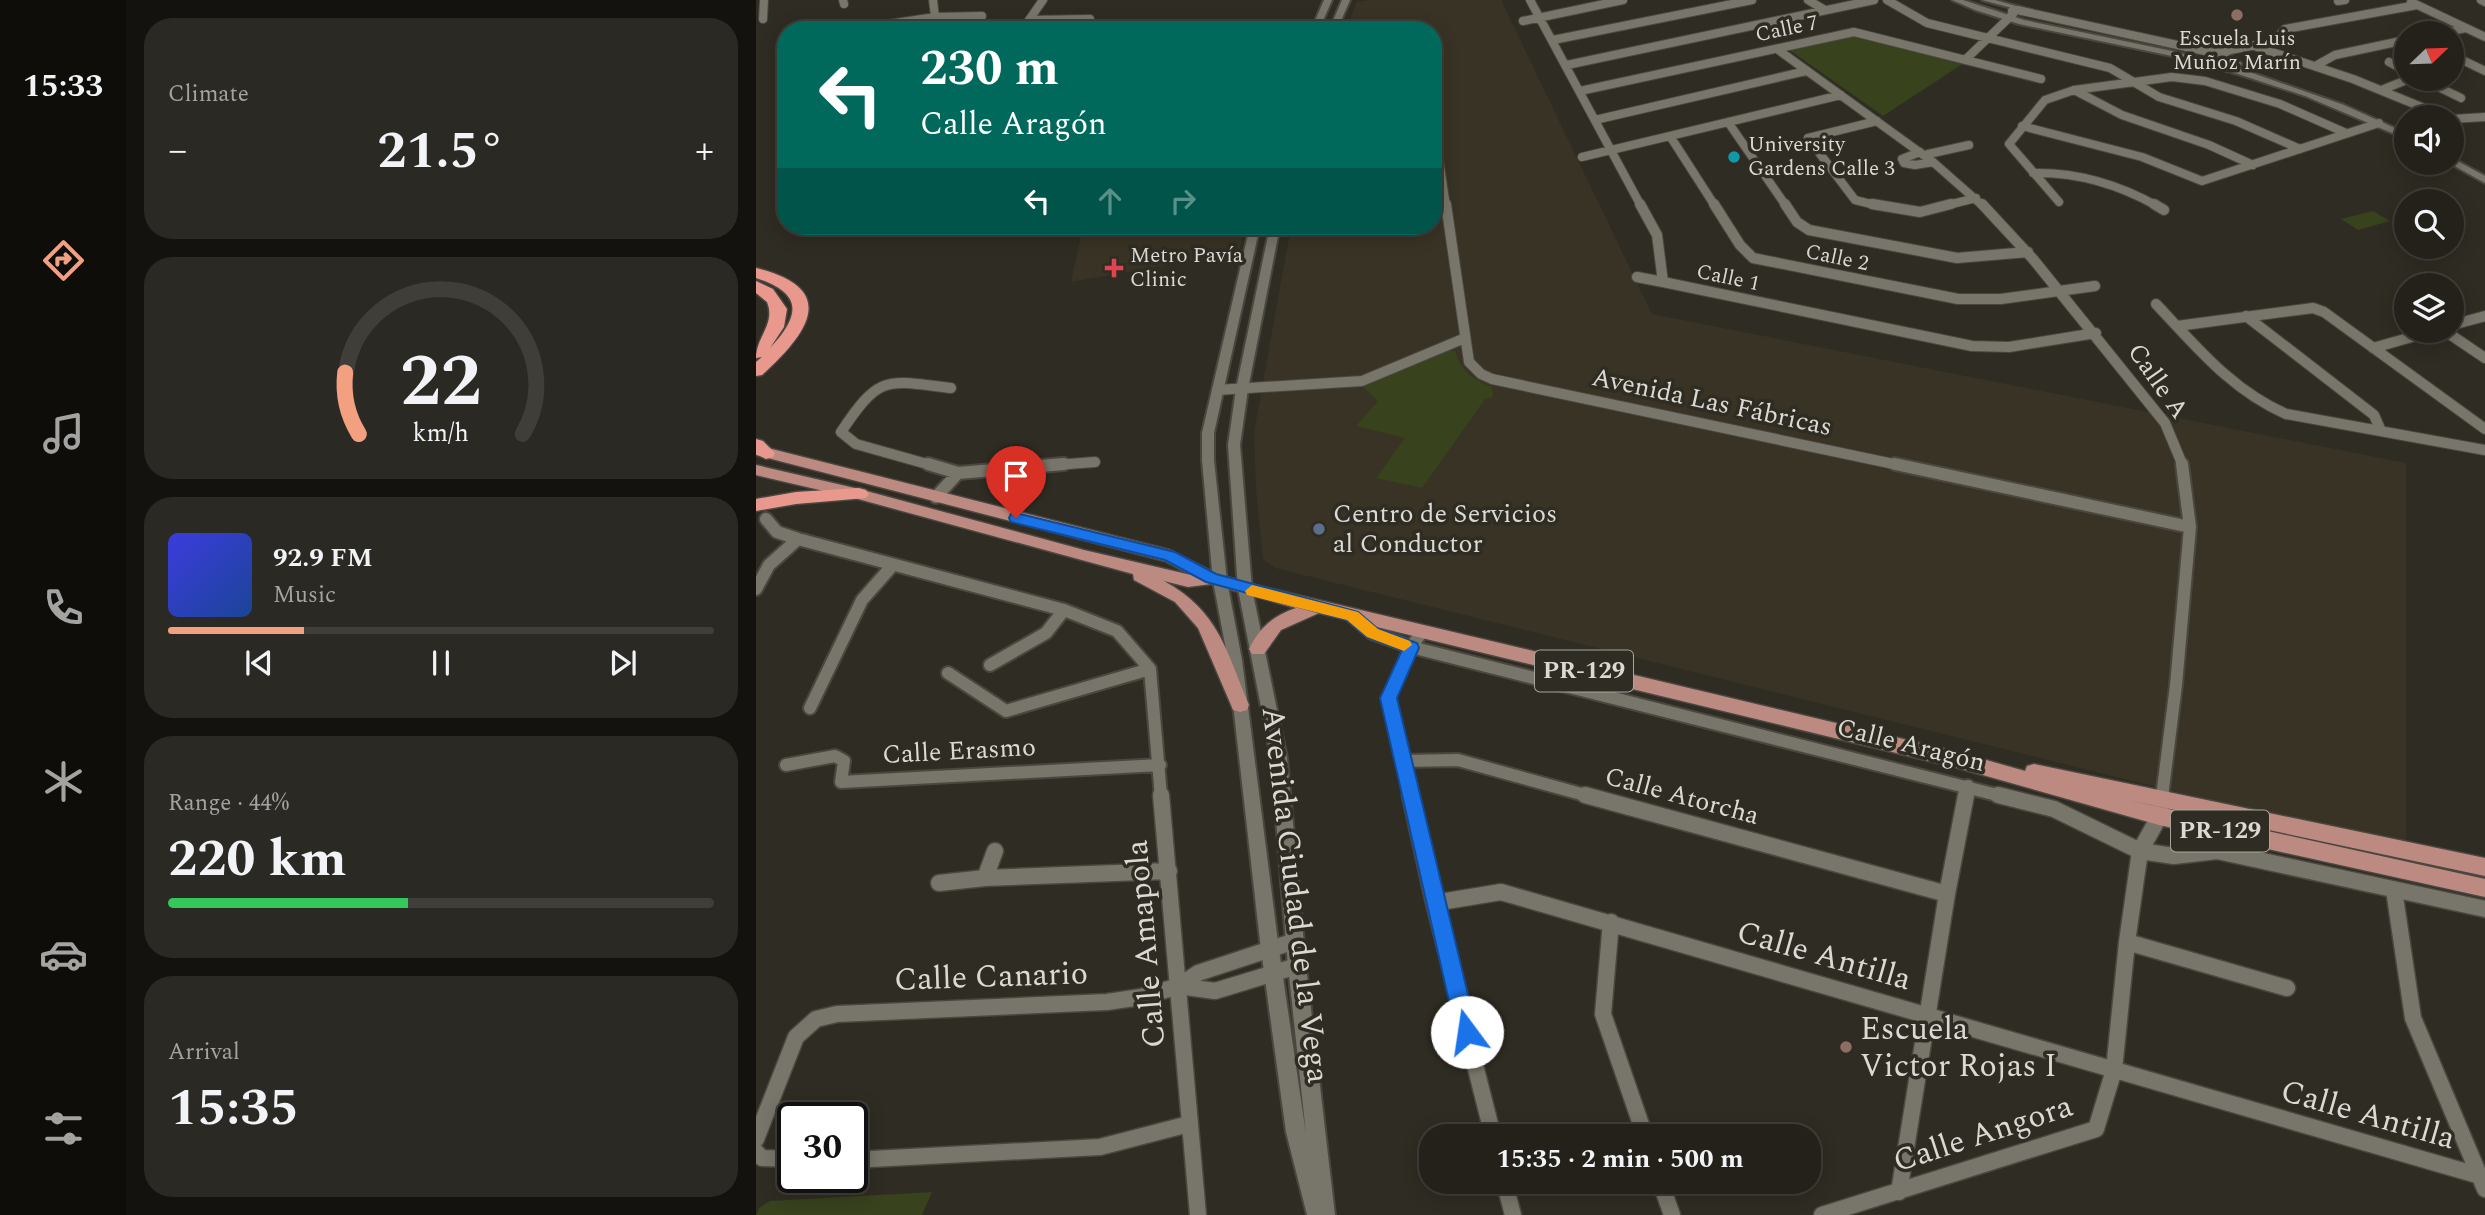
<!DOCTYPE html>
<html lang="en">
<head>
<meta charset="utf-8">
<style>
  :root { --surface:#23211a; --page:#2b2923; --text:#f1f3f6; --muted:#a3a3a2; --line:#403e39; --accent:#f2a07f }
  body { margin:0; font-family:Spectral,serif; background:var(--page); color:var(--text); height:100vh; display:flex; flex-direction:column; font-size:26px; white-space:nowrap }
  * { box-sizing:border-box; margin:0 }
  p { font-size:23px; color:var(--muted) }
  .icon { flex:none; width:38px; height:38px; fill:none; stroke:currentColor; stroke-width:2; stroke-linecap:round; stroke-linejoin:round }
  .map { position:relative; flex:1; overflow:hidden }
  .drawer { display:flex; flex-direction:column; gap:18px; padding:18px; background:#13120e; width:630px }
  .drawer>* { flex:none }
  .guide { position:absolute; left:21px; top:21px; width:665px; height:214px; border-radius:28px; box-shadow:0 4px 18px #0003,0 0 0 2px var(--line); background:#00695c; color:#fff; overflow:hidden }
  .needle { width:46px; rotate:67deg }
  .tools { position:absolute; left:1638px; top:21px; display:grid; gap:14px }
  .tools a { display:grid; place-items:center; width:70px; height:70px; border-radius:50%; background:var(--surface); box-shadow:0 4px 18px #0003,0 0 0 2px var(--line); font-size:35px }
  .speed { position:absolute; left:21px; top:1102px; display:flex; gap:14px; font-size:35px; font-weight:700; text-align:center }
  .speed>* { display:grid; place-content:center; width:91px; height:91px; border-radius:50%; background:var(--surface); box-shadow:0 4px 18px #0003,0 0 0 2px var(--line); line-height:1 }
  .speed .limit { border:4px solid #111; border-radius:10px; background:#fff; color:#111 }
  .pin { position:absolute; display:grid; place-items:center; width:60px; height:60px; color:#fff; margin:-72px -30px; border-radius:50% 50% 50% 0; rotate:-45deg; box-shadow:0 0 7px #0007 }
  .pin .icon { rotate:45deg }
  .me { position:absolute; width:77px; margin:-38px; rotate:346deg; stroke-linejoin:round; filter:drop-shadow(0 0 5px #0008) }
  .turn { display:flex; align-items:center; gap:24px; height:147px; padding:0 28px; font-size:32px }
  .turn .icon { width:91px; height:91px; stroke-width:2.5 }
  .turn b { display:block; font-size:49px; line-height:60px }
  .lanes { display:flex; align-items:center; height:66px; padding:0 28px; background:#0003; justify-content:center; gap:35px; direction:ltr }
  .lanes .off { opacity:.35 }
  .big { font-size:52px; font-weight:700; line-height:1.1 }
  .drawer .widget { flex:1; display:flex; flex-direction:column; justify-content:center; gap:10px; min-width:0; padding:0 24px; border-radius:28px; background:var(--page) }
  .drawer .dial { align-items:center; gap:0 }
  .dial svg { height:182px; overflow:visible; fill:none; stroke:var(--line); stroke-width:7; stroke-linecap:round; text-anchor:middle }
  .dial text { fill:var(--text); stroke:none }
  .song { display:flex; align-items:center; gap:21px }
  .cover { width:84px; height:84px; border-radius:10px; background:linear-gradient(135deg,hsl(240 70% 55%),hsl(220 70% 35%)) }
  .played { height:7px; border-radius:4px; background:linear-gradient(90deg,var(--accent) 25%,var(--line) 25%) }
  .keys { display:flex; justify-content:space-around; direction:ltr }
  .heat { display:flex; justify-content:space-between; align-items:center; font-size:38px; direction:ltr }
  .charge { height:10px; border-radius:5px; background:linear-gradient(90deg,#34c759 44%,var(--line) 0) }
  .trip { position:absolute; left:663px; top:1124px; width:402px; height:70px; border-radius:28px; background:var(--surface); box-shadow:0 4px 18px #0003,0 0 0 2px var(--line); font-weight:700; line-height:70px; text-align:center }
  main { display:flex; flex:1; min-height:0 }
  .menu { display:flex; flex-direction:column; width:126px; justify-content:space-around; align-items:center; background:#0e0d0a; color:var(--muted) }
  .menu .icon { width:49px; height:49px }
  .menu .selected { color:var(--accent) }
  .menu b { font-size:32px; color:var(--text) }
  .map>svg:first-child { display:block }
</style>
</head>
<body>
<main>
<nav class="menu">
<b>15:33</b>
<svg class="icon selected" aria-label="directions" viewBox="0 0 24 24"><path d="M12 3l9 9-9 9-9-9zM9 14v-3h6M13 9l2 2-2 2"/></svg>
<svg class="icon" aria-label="music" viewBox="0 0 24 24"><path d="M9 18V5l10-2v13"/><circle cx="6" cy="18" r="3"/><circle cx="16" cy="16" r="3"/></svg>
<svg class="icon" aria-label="phone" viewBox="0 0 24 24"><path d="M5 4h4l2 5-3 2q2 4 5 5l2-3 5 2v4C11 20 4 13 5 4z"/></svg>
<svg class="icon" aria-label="climate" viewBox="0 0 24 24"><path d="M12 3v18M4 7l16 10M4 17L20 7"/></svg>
<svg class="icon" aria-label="car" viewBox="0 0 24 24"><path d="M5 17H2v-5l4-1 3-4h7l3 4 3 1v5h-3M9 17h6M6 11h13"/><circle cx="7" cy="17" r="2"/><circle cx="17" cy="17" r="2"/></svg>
<svg class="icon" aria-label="filters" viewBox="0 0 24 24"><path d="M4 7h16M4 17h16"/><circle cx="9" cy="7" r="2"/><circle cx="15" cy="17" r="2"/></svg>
</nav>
<section class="drawer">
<div class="widget"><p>Climate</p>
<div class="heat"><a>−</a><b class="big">21.5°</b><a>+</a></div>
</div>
<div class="widget dial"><svg viewBox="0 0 100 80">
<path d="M14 69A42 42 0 1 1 86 69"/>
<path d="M14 69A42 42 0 0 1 8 42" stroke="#f2a07f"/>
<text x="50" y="56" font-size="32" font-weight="700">22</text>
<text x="50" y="72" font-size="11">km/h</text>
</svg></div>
<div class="widget">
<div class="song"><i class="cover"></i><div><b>92.9 FM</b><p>Music</p></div></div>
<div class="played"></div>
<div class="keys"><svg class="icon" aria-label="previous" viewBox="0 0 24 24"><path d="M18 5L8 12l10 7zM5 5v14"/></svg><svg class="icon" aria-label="pause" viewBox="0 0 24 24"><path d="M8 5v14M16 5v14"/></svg><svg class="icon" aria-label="next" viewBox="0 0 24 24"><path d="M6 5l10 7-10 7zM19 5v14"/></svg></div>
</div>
<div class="widget"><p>Range · 44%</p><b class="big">220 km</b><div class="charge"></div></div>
<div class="widget"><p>Arrival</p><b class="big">15:35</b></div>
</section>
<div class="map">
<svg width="1729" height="1215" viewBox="0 0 1729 1215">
  <rect width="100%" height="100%" fill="#2f2c23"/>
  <path fill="#383324" d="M613,0H745L896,314L1650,463V849L519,568L507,559L500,489L498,432L535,226H677V30H589L601,2Z
    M327,226H489L483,253L315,282Z"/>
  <path fill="#38421d" d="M1099,34L1208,63L1127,116L1032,49Z
    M1617,211L1634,221L1602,230L1585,219Z
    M689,351H699C705,371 716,379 736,387L737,397L729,399L666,488L620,478L649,438L600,426L622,401L606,386Z
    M176,1192L166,1215H0L3,1208L14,1201Z"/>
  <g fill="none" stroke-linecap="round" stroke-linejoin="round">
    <defs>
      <path id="minor-far3" d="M87,0L88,4
        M177,0L179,17
        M774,0L885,206
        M1052,0L1069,10
        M1131,0L1171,23L1354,68L1403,97L1480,121L1544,149
        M1725,0L1729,2
        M1582,1L1589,0
        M1655,2L1729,37
        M7,19L8,0
        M273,20L334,19
        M767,21L867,0
        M93,30L179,17L226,16
        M266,30L287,0
        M1685,33L1710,28
        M797,40L996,0
        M1501,47L1597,79L1690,117
        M1021,49L1177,162L1227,206
        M1696,55L1729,71
        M1209,60L1257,14L1256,11L1261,10L1458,53L1517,42L1529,29L1661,5
        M1633,62L1650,71
        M811,65L1118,0
        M1561,65L1579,55L1650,40
        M1666,79L1705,98
        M1628,89L1653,79
        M1318,90L1366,115L1453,145L1497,165
        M824,91L1098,32L1285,79
        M677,119L690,206
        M1696,119L1729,117
        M839,120L1050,71
        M1121,121L1052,138L1099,200L1123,206
        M972,122L1030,206
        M1266,126L1386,157L1446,181L1623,123
        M914,136L959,206
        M1164,152L1146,159L1148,163L1159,165L1177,162
        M1168,155L1213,145
        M826,157L1085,95
        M1277,173C1322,172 1362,184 1401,206
        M1303,202L1253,144L1289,100L1318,90L1416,77L1449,81L1524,104L1590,133
        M1188,206L1220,198"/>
      <path id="minor-far2" d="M690,204L713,362L725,374L736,379L1147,466
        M884,204L901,235L907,282L1216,346L1253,347L1340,333
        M958,204L984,245L997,258L1202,299H1245L1339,286
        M1029,204L1041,222L1053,230L1201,258L1272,252
        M1116,204L1164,212L1195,204
        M1226,204L1277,259L1409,423L1427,466
        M1398,204L1408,210
        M881,277L907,282
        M1400,304C1440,346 1475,390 1530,414L1729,450
        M1490,316L1618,415L1625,431
        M1696,325L1729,316
        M1421,326L1557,308L1568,312L1729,429
        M1689,331L1729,358
        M1617,348L1677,331
        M461,390L606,381L709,338
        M178,466L100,444L85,432C124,374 129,380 195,388
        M286,466L339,462"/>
      <path id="minor-far1" d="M172,464L202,473L308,464
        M1139,464L1434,527
        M180,497L202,473
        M10,519L21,532L42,539L308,610L361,631L394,669L405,797
        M0,589L13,565L42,539
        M596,616L616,633L655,647L1249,797
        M234,665L290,633L308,610
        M192,673L250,711L394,669
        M54,708L106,600L136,566
        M646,761L702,760L836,797
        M30,765L79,756L88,761L85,782L404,765
        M655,797L633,698L655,647L666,632
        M1210,797L1212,786
        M1406,797L1420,685L1434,527L1426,464"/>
      <path id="minor" d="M405,795L442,1215
        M654,795L678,903L737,1136
        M829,795L1191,894
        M1242,795L1298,809L1384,851L1418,856L1461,851L1729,909
        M229,878L239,851
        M183,883L229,878L413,871
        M1638,890L1657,1018L1729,1189
        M678,903L745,892L1721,1175
        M855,922L847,1014L889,1136
        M1371,942L1531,988
        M423,986L459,991L541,966
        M0,1139L40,1037L60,1019L81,1014L351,1002L385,997L423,986L442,973L539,941
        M0,1152L6,1158L37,1159
        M96,1160L344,1147L433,1124
        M748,1181L757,1215
        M904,1181L916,1215
        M1143,1192L1191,894L1210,795
        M1066,1215L1340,1129L1358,1070L1371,942L1384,851L1403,817L1406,795"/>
      <path id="tertiary" d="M568,0H576L563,30H555Z
        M586,0H594L581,30H573Z
        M1196,0H1207L1268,20L1416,51L1488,70L1588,105L1650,133V139L1549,96L1482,74L1416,56L1263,24L1219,10Z
        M1226,0H1239L1282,12L1278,14Z
        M1462,50H1468L1486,64L1479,66L1462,54Z
        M1696,158L1729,176V183L1693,163H1696Z
        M494,226H504L458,433V460L471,581L486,660L523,950L550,1134L532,966L515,758L482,589L472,445L480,389L514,226H524L492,389L484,445L496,589L531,758L550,966L579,1215H551L530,1132L505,950L472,660L457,581L446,460V433Z"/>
      <path id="primary" d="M0,445L414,550L461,574L491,583L1202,752L1269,771L1271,766L1278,764L1729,858V876L1372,800L1729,879V897L1403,825L1202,768L563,613L525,630L508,654H496L493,649C504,627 517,616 540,608L455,584L432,587L408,581C463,611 470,651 493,705L491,710L484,712L477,710L475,705L442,628L419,602L378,580L377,574L102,499L0,475V465L103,489L328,550L435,575L409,561L0,455Z"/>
      <path id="motorway" d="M0,268C84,289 53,332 6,375L0,376V362L6,357L0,358C0,337 20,324 11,302L0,293V281L17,289L31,309L28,327L14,348C46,314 46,293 0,278Z
        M0,439L7,441L19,453L17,457L10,459L0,454Z
        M103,488L110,490L113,494L110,498L40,504L0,511V499L40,492Z"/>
    </defs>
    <use href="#minor-far3" stroke="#4a4740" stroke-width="10"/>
    <use href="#minor-far2" stroke="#4a4740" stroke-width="12"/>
    <use href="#minor-far1" stroke="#4a4740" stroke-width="16"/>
    <use href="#minor" stroke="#4a4740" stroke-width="19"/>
    <use href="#tertiary" stroke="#4a4740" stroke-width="4"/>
    <use href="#primary" stroke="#4a4740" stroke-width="3"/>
    <use href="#motorway" stroke="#4a4740" stroke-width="3"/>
    <use href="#minor-far3" stroke="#78756a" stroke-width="8"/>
    <use href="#minor-far2" stroke="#78756a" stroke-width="10"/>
    <use href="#minor-far1" stroke="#78756a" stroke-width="12"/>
    <use href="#minor" stroke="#78756a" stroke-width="16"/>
    <use href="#tertiary" fill="#78756a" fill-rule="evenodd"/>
    <use href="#primary" fill="#bc8a80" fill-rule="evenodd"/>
    <use href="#motorway" fill="#e9988e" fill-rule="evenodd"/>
  </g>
  <path fill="#1a73e8" stroke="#114b97" stroke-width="2" d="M260,513L419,552L460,574L602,612L622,629L661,643L663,648L641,698L721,1032L718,1039L711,1042L703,1039L700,1032L624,698L646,650L611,637L591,620L450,582L409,560L255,522L253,518L255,514Z"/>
  <path fill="#f59e0b" d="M496,585L602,612L622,629L654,641L656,645L648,651L611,637L591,620L491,595L489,591Z"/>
  <g fill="#8d6e63" stroke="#2f2c23" stroke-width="2.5">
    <circle cx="1481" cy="15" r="7"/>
    <circle cx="1090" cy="1047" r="7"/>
  </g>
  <circle fill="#0f9aa8" stroke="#2f2c23" stroke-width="2.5" cx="978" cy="157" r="7"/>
  <path fill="#e0444e" stroke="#2f2c23" stroke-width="2.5" d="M354.5 257.5h7v7h7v7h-7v7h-7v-7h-7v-7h7z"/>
  <circle fill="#5c6f8a" stroke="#2f2c23" stroke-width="2.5" cx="563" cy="529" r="7"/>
  <g text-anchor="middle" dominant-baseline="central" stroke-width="7" stroke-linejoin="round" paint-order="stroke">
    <g font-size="21" fill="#dbd9d3" stroke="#2f2c23">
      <text transform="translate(1031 29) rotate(-12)">Calle 7</text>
      <text transform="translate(1081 258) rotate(12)">Calle 2</text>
      <text transform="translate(972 278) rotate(12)">Calle 1</text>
    </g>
    <g font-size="21" fill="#dbd9d3" stroke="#2f2c23" text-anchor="start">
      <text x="1481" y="39" text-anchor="middle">Escuela Luis<tspan x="1481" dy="24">Muñoz Marín</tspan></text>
      <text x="992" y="145">University<tspan x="992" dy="24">Gardens Calle 3</tspan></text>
      <text x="374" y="256">Metro Pavía<tspan x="374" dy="24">Clinic</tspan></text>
    </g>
    <g fill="#2f2c23" stroke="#a7a59e" stroke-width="2">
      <rect x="779" y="650.5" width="98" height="41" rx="5"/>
      <rect x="1415" y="810.5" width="98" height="41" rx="5"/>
    </g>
    <g font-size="24" font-weight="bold" fill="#dbd9d3">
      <text x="828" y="671">PR-129</text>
      <text x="1464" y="831">PR-129</text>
    </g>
    <g font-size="26" fill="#dbd9d3" stroke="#2f2c23">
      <text transform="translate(1402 381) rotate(55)">Calle A</text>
      <text transform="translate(956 402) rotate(12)">Avenida Las Fábricas</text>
      <text transform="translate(1155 745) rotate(14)">Calle Aragón</text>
      <text transform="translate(203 751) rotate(-3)">Calle Erasmo</text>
      <text transform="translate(926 796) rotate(15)">Calle Atorcha</text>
    </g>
    <g font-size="26" fill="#dbd9d3" stroke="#2f2c23" text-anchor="start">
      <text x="577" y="514">Centro de Servicios<tspan x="577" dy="30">al Conductor</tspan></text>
    </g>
    <g font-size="32" fill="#dbd9d3" stroke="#2f2c23">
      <text transform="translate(539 895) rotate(83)">Avenida Ciudad de la Vega</text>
      <text transform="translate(390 944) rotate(-95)">Calle Amapola</text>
      <text transform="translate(1068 956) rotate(16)">Calle Antilla</text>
      <text transform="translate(235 977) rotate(-2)">Calle Canario</text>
      <text transform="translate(1612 1115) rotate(16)">Calle Antilla</text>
      <text transform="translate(1227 1134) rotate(-18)">Calle Angora</text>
    </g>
    <g font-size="32" fill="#dbd9d3" stroke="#2f2c23" text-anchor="start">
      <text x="1104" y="1029">Escuela<tspan x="1104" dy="37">Victor Rojas I</tspan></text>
    </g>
  </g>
</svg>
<div class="tools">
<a><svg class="needle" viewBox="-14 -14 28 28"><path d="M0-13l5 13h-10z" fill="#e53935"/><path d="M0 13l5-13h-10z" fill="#a3a3a2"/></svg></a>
<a><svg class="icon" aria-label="sound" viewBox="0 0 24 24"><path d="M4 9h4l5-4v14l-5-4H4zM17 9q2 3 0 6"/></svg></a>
<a><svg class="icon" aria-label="search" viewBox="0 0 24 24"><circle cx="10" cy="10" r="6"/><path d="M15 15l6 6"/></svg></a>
<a><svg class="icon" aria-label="layers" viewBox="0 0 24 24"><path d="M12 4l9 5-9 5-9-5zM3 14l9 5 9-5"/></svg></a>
</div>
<div class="speed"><div class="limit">30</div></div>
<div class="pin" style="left:260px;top:518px;background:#d93025"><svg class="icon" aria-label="arrive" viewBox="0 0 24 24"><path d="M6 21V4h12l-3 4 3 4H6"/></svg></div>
<svg class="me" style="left:711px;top:1032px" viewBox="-20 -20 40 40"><circle r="19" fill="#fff"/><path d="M0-13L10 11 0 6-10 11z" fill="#1a73e8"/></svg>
<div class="trip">15:35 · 2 min · 500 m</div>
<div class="guide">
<div class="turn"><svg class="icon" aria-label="left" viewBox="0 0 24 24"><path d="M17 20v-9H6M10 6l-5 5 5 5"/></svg><div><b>230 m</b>Calle Aragón</div></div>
<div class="lanes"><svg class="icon" aria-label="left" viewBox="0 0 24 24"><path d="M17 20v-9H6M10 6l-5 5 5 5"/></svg><svg class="icon off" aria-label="ahead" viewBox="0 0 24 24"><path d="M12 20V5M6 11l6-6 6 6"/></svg><svg class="icon off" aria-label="right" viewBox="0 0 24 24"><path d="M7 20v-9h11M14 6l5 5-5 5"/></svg></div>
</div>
</div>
</main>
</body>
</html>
